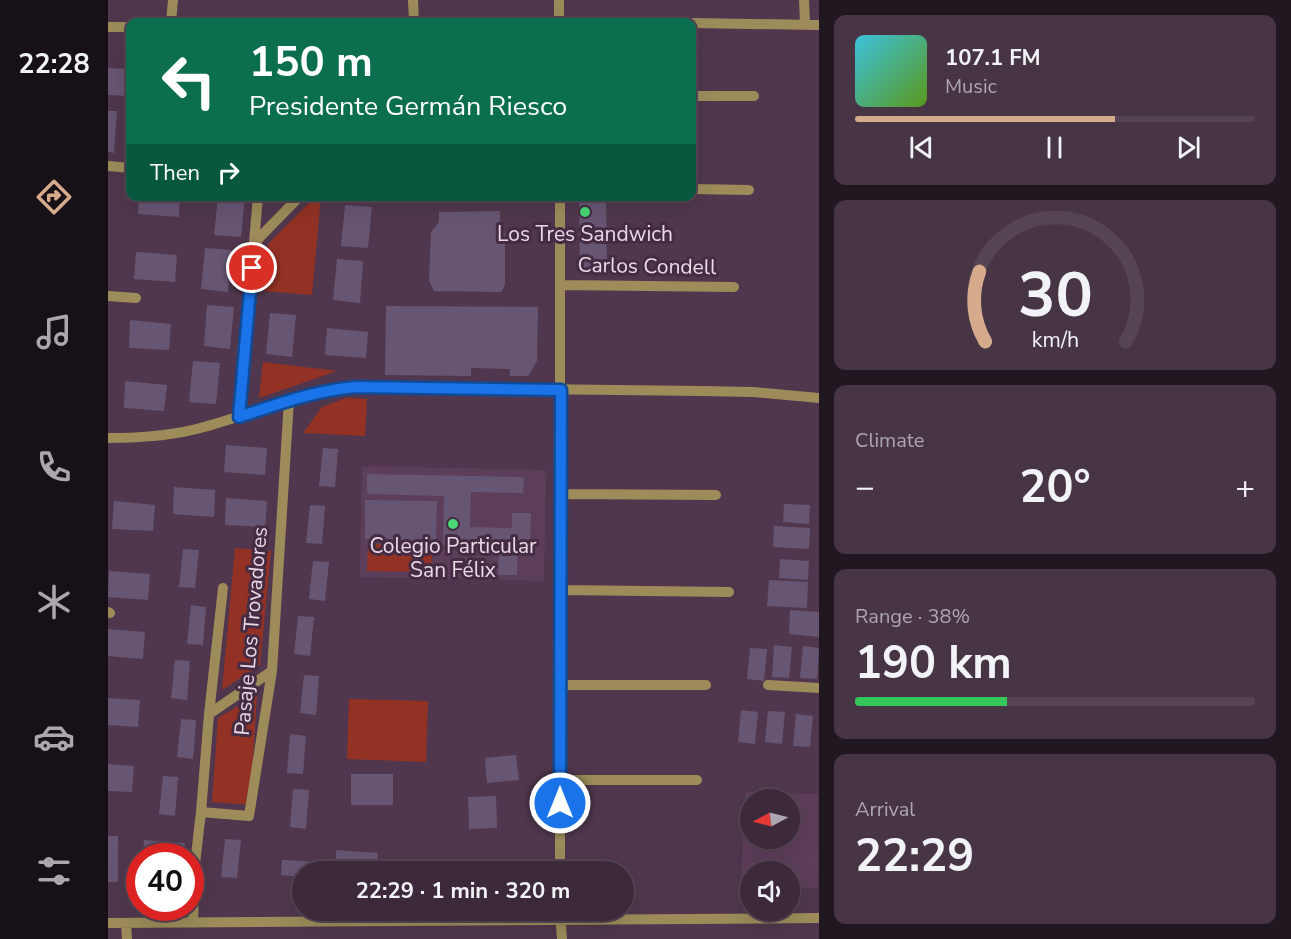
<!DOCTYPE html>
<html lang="en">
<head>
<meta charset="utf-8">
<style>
  :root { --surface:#3c293a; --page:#473545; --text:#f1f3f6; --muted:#aca6af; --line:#554554; --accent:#d6ab8b }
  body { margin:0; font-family:"Nunito Sans",sans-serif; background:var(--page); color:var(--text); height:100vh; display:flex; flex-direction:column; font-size:22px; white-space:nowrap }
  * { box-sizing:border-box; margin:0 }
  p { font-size:20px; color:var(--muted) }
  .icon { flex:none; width:33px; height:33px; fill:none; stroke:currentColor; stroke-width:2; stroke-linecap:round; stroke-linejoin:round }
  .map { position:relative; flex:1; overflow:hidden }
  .drawer { display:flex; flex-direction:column; gap:15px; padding:15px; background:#211720; width:472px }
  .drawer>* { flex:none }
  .banner { position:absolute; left:18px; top:18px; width:570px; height:183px; border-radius:12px; box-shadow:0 6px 24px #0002,0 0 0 2px var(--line); background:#0b6e4f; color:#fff; overflow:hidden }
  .needle { width:39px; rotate:263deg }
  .buttons { position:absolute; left:632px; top:789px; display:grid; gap:12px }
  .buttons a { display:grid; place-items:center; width:60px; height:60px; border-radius:50%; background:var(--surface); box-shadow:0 6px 24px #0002,0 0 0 2px var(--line); font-size:30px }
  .speed { position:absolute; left:18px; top:843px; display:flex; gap:12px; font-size:30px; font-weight:700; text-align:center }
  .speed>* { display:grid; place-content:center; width:78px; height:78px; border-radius:50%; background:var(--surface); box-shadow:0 6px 24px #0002,0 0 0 2px var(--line); line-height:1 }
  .speed .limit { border:9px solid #d22; background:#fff; color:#111 }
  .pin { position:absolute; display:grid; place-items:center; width:51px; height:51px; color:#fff; margin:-26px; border:3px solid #fff; border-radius:50%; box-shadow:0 2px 6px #0007 }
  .me { position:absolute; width:66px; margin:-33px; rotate:0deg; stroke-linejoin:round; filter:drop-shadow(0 0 4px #0008) }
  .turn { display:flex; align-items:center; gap:21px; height:126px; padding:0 24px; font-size:27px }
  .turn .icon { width:78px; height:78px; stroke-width:2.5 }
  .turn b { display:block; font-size:42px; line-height:51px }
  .then { display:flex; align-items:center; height:57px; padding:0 24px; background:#0003; gap:12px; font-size:22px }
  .big { font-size:45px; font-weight:700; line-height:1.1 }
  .drawer .tile { flex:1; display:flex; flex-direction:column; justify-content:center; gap:9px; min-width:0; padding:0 21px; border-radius:12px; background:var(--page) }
  .drawer .dial { align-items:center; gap:0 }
  .dial svg { height:156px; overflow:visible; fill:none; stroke:var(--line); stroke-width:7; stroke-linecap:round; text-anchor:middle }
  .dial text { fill:var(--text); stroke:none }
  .song { display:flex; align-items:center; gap:18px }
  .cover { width:72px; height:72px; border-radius:9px; background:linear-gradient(135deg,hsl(190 70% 55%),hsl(90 70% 35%)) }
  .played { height:6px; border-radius:3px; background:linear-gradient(90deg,var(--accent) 65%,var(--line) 65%) }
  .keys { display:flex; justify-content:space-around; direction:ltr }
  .heat { display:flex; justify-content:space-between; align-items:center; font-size:33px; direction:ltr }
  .charge { height:9px; border-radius:4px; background:linear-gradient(90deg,#34c759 38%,var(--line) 0) }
  .trip { position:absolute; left:184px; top:861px; width:342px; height:60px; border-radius:30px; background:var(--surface); box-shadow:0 6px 24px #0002,0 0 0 2px var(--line); font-weight:700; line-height:60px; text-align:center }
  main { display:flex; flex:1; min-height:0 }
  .tab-bar { display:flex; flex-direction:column; width:108px; justify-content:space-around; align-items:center; background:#181017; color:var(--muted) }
  .tab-bar .icon { width:42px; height:42px }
  .tab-bar .active { color:var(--accent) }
  .tab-bar b { font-size:27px; color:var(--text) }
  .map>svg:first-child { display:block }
</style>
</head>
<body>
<main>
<nav class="tab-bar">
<b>22:28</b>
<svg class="icon active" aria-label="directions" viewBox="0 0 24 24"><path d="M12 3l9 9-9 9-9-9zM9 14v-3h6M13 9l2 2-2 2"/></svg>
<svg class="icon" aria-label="music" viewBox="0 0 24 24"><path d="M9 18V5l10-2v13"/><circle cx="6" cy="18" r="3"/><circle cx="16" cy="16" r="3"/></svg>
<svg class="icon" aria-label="phone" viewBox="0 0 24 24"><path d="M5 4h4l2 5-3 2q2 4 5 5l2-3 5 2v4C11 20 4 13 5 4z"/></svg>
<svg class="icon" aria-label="climate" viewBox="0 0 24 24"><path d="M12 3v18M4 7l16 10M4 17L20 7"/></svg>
<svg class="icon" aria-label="car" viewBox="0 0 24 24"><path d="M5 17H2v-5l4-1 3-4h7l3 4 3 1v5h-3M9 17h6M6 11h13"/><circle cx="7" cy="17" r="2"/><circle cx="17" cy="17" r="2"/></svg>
<svg class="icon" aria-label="filters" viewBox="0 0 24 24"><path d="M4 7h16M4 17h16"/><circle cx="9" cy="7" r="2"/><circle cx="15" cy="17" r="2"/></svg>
</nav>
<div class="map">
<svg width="711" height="939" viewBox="0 0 711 939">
  <rect width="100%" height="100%" fill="#50374d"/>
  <path fill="#5d3e5a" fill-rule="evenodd" d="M254,466L438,470L436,581L252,577Z
    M637,792L710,794V888H681V872H642V887H633ZM642,800H681V838H642Z"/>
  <path fill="#933224" d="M207,197H213L204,295L156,291L160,244Z
    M155,362L229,371L151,398Z
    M238,398L259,399L257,436L195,433L214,407Z
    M260,544L324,546L323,572L259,571Z
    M127,548L163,551L152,665L114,690Z
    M149,695L142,805L104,802L110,718Z
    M241,699L320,701L318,762L239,759Z"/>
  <path fill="#675673" d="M0,68L22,69V96L0,95Z
    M0,111H9L6,153L0,152Z
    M31,196H72L71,217L30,214Z
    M110,196H137L133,237L106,235Z
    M471,196H498L499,274H472Z
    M237,205L264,207L260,248L233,246Z
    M392,211V227L397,235V285L393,292L326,291L321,281L323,232L331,222V212Z
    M97,248L124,250L120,292L93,289Z
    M28,252L69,255L67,282L26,279Z
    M229,259L255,261L252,303L225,300Z
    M99,305L126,307L122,349L96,346Z
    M278,306L430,307L429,361L420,376H402V369L363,368V376L277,375Z
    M162,313L188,315L184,357L158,354Z
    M22,320L63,324L61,350L21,348Z
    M219,328L260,332L258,358L217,355Z
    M85,361L112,363L108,404L81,402Z
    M17,381L59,385L56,411L16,408Z
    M118,445L159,448L157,475L116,472Z
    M215,448L230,449L227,487L211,486Z
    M259,474L416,477L415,493L363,492L362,527L404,528V513H423L422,543H410L409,575H390L391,546L335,545L336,496L259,494Z
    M66,487L107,490L106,517L65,514Z
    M118,498L159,501L157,527L117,525Z
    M257,500L329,501L328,541L257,539Z
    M6,501L47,505L45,531L4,529Z
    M676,504L702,505L701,524L675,522Z
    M202,505L217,506L214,544L198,543Z
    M666,526L702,528L701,549L665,547Z
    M75,549L91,550L87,588L71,587Z
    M672,559L701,561L700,580L671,578Z
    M205,561L221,562L217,601L201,599Z
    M1,571L42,574L40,600L0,597Z
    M661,580L700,582L699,608L659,606Z
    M83,605L98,607L95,645L79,644Z
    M682,610L711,612V637L681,634Z
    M190,616L206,617L202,656L186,654Z
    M0,629L37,632L35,659L0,656Z
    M666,645L684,647L681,678L664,677Z
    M695,646L711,648L709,679L692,678Z
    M642,648L659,649L656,681L639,679Z
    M67,660L82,661L79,700L63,698Z
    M196,675L211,676L208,715L192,713Z
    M0,698L32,700L30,727L0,725Z
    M633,710L650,712L647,744L630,742Z
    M660,711L677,712L674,744L657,742Z
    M688,714L705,716L702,747L685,746Z
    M73,719L88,720L85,759L69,757Z
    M182,734L198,736L195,774L179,773Z
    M408,755L411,780L379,783L377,758Z
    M0,764L26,766L24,792L0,791Z
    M243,774H285V805H243Z
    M55,776L70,777L67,816L51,814Z
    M185,789L201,790L198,829L182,827Z
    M388,796L389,828L361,829L360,797Z
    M0,836H10V882H0Z
    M117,839L133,840L129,878L113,877Z
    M36,840L77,843L76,856H35Z
    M228,850L270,853L269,872H227Z
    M174,860L212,862L211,872H195V877L173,875Z"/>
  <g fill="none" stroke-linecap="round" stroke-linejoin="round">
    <path stroke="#9d8c5a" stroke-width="10" d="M305,0L306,22
      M451,0V22
      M696,0L697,24
      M63,22L65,0
      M584,23L711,25
      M0,27H22
      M584,96H646
      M0,166L22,168
      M584,189L641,190
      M452,196V872
      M146,246L151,238L192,196
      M452,285L626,287
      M0,296L28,298
      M131,417L150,196
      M0,438C32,438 65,436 96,427C147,413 196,391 249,387L594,391L645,392L711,398
      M453,494L608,495
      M453,590L621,592
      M0,612L2,613
      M452,685H598
      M660,685L711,688
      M101,714L164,671
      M452,780H589
      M93,812L141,816L164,671L181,400
      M452,910L454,939
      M0,923L711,918
      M18,923L19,939
      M85,923L87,864L93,812L101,714L115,588"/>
  </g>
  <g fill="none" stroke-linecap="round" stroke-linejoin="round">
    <defs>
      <path id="route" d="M144,268L131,417C170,404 208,390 249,387L453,390L452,803"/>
    </defs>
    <use href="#route" stroke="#114b97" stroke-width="15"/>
    <use href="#route" stroke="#1a73e8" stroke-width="10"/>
  </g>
  <g fill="#49d778" stroke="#452c42" stroke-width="2">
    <circle cx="477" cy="212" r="6"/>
    <circle cx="345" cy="524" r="6"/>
  </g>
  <g text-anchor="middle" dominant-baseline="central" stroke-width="6" stroke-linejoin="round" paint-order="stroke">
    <g font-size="21" fill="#eadae8" stroke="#452c42">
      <text x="477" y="234">Los Tres Sandwich</text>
      <text x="345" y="546">Colegio Particular<tspan x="345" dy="24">San Félix</tspan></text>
    </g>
    <g font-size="21" fill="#eadae8" stroke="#452c42">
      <text transform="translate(539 266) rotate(1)">Carlos Condell</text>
      <text transform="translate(143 631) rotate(-85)">Pasaje Los Trovadores</text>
    </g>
  </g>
</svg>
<div class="buttons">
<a><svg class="needle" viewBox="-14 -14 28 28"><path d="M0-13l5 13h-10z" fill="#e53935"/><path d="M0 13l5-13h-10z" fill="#aca6af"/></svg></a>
<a><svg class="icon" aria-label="sound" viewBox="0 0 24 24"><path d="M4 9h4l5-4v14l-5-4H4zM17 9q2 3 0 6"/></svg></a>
</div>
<div class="speed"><div class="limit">40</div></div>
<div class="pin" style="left:144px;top:268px;background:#d93025"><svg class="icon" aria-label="arrive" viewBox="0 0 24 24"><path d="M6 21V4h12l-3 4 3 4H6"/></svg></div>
<svg class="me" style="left:452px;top:803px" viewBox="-20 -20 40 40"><circle r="17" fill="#1a73e8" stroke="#fff" stroke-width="3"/><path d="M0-11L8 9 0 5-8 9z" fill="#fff"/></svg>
<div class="trip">22:29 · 1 min · 320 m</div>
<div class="banner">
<div class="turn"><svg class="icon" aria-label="left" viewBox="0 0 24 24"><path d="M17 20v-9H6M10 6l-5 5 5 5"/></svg><div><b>150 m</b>Presidente Germán Riesco</div></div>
<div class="then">Then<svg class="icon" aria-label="right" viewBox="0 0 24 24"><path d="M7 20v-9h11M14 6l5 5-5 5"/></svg></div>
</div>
</div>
<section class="drawer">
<div class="tile">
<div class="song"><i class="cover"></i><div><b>107.1 FM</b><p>Music</p></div></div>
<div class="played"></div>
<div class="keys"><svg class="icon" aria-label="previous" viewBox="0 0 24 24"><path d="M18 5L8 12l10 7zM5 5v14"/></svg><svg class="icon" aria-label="pause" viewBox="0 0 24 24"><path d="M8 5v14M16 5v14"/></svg><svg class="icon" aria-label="next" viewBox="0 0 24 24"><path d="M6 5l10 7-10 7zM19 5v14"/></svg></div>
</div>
<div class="tile dial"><svg viewBox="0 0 100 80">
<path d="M14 69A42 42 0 1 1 86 69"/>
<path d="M14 69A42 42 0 0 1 11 33" stroke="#d6ab8b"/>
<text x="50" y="56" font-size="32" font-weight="700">30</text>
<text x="50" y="72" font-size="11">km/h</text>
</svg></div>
<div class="tile"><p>Climate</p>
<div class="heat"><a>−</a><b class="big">20°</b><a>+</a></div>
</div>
<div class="tile"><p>Range · 38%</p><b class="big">190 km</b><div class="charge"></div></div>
<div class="tile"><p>Arrival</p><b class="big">22:29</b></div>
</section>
</main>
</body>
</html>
